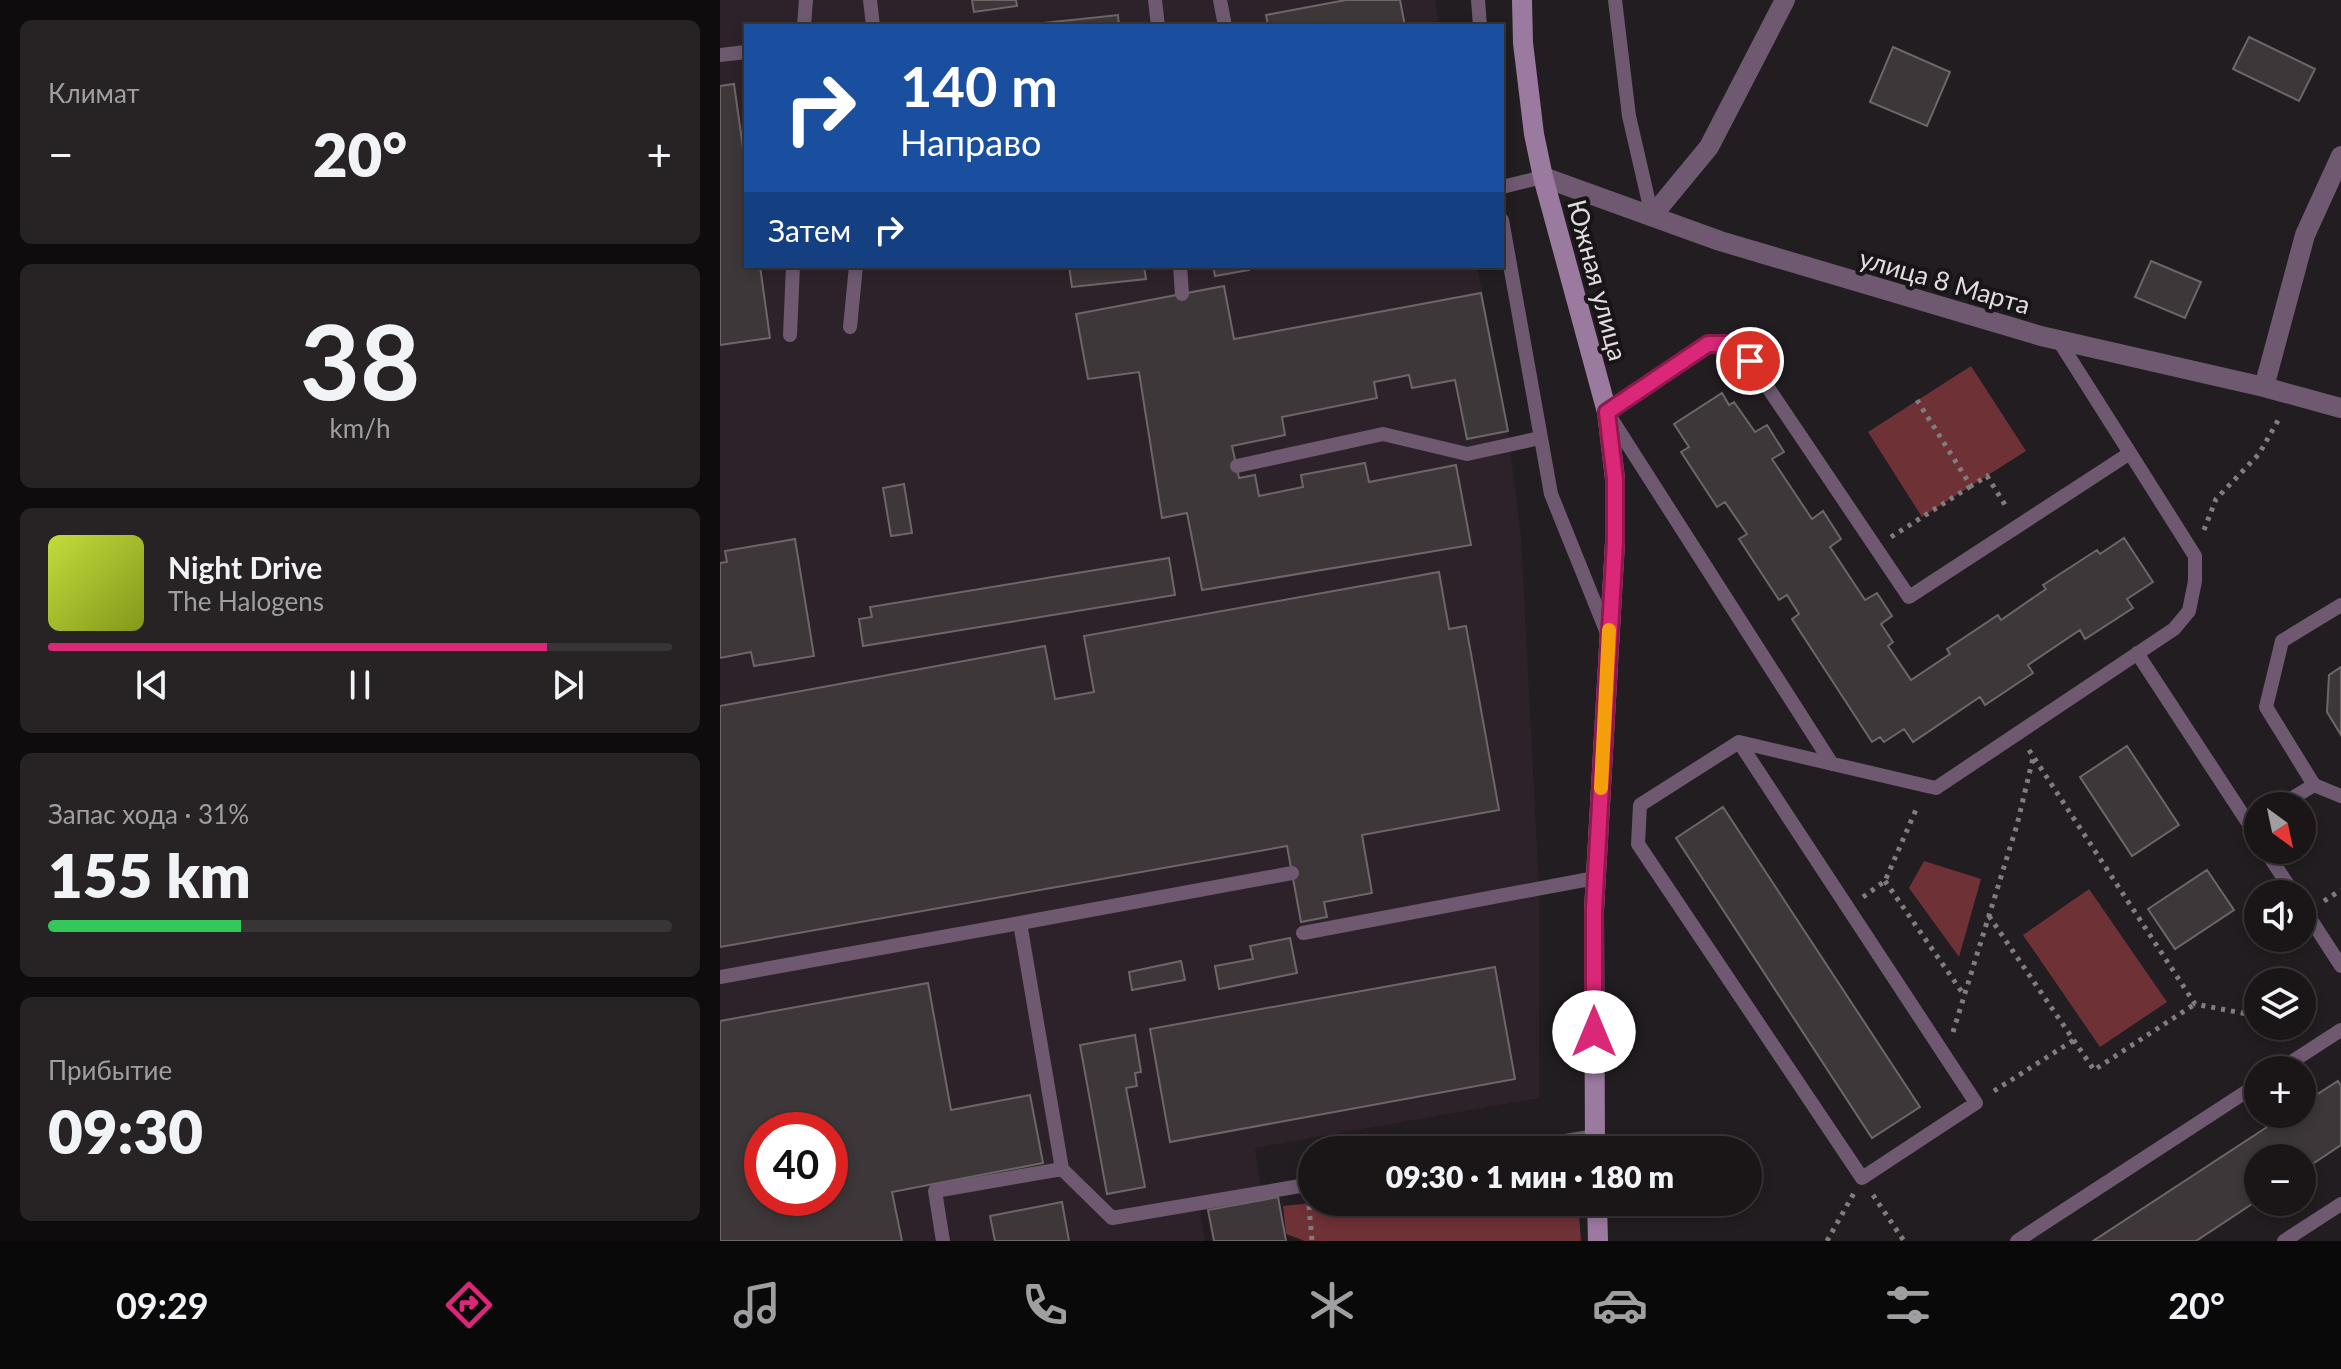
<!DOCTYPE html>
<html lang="ru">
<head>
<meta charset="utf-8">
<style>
  :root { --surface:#1a1618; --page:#272325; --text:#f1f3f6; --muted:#9f9fa2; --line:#383537; --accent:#db2777 }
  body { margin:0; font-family:Lato,sans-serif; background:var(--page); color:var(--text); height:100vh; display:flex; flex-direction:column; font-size:30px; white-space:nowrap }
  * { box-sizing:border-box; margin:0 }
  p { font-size:26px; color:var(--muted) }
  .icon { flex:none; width:44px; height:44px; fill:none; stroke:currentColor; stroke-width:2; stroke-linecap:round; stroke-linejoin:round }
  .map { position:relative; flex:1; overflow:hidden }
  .drawer { display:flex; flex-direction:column; gap:20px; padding:20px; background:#0e0c0d; width:720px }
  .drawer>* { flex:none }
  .top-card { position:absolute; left:24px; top:24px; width:760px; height:244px; border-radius:0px; box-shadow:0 4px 12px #0003,0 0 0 2px var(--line); background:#1a4fa0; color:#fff; overflow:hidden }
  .needle { width:52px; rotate:147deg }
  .controls { position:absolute; left:1524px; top:792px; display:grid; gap:16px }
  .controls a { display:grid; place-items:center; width:72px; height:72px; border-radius:50%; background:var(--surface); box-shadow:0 4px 12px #0003,0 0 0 2px var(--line); font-size:40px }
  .speed { position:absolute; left:24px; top:1112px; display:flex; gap:16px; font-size:40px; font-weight:700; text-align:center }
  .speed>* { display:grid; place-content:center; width:104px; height:104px; border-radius:50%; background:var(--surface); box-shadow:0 4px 12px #0003,0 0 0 2px var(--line); line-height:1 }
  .speed .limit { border:12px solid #d22; background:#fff; color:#111 }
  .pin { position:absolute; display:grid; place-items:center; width:68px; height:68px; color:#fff; margin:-34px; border:4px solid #fff; border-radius:50%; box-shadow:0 2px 8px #0007 }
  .me { position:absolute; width:88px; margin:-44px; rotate:0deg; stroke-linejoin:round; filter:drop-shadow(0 0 6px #0008) }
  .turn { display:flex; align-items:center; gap:28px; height:168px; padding:0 24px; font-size:36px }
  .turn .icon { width:104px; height:104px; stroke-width:2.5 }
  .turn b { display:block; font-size:56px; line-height:68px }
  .then { display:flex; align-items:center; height:76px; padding:0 24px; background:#0003; gap:16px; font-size:30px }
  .big { font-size:60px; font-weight:800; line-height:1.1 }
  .drawer .widget { flex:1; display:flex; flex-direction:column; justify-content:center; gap:12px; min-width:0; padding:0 28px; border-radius:12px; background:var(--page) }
  .drawer .dial { align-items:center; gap:0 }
  .dial b { font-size:104px; line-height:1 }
  .song { display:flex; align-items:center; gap:24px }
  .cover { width:96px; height:96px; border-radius:12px; background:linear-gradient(135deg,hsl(70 70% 55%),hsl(70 70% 35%)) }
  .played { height:8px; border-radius:4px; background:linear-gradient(90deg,var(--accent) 80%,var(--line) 80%) }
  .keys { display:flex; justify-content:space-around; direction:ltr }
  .heat { display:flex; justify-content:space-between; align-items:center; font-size:44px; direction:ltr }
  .charge { height:12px; border-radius:6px; background:linear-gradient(90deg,#34c759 31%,var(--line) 0) }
  .trip { position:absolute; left:578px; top:1136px; width:464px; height:80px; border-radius:40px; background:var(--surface); box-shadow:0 4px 12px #0003,0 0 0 2px var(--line); font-weight:800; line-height:80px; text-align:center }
  .tab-bar { display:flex; height:128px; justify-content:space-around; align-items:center; background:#0a090a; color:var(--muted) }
  .tab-bar .icon { width:56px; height:56px }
  .tab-bar .active { color:var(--accent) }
  .tab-bar b { font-size:36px; color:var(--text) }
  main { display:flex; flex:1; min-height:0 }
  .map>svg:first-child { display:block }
</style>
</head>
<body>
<main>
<section class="drawer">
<div class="widget"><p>Климат</p>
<div class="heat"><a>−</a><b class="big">20°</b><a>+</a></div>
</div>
<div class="widget dial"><b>38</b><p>km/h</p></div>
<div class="widget">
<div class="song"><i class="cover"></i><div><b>Night Drive</b><p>The Halogens</p></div></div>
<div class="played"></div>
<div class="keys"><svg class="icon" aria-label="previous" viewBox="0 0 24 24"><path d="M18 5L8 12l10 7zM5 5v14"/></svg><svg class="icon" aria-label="pause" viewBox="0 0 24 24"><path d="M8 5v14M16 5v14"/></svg><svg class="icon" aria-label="next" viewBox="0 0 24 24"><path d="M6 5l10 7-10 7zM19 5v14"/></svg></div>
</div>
<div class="widget"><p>Запас хода · 31%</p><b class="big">155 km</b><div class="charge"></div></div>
<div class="widget"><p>Прибытие</p><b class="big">09:30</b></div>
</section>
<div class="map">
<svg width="1621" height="1241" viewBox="0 0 1621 1241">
  <rect width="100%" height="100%" fill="#221d20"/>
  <path fill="#2d2229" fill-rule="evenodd" d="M0,0H715L719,26H26V266H757L788,431L801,537L819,888V1098L535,1148L542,1200L480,1211L485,1241H0ZM42,1130H110V1198H42Z"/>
  <path fill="#6e3136" d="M1251,366L1306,451L1202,517L1148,432Z
    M1204,861L1261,879L1239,957L1189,888Z
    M1369,889L1447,1002L1380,1047L1303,935Z
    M601,1202H858L861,1241H585L566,1234L563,1206Z"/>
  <path fill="#3e3739" stroke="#6d6668" stroke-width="2" fill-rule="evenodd" d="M252,0H296L297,6L254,12Z
    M626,0H680L685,26H548L546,15Z
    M398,15L399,26H324V23Z
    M1529,37L1595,69L1579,101L1513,69Z
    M1173,47L1230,72L1207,126L1150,102Z
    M14,84L26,169V266H40L50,338L0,345V86Z
    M1431,261L1481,282L1465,318L1415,297Z
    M349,266H424L426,279L352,287Z
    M493,266H528L529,270L495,276Z
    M504,286L514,339L761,293L788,431L747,439L735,380L692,388L689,375L654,382L657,398L562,417L565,435L512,446L519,478L535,475L539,496L583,487L581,475L645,463L649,482L736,465L751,545L482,590L467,513L442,518L419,372L368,379L356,314Z
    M1002,393L1009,405L1014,402L1035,432L1047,425L1064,452L1052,459L1092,519L1103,511L1121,539L1110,547L1145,600L1157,593L1172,616L1161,624L1173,642L1168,646L1191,680L1230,654L1227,649L1278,615L1281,620L1326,589L1323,585L1377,550L1380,554L1404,538L1433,582L1407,599L1413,608L1365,639L1360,630L1308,665L1313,673L1265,705L1260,697L1193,742L1184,729L1164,742L1160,737L1152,742L1072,619L1079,614L1067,595L1059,600L1019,539L1027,534L1005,502L997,507L961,452L969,447L954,424Z
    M184,484L192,533L171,536L163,488Z
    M75,539L94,656L34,666L31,652L0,658V563L7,562L5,551Z
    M449,558L455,595L143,646L139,619L152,617L150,607Z
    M719,572L729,629L746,626L779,810L642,835L652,893L604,902L607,917L581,922L567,846L0,947V706L325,646L335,699L374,692L364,636Z
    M1621,667V735L1607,712L1609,675Z
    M1407,746L1459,825L1412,856L1360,777Z
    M1003,807L1200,1107L1152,1138L956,838Z
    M1487,870L1514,910L1455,949L1428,909Z
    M570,938L577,973L499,989L495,966L533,959L530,946Z
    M461,961L465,980L412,990L409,972Z
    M775,967L795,1079L450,1142L430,1029Z
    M208,983L231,1110L310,1095L323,1163L172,1192L182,1241H0V1021ZM42,1130H110V1198H42Z
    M415,1035L421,1072L415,1073L417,1086L406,1088L425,1187L387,1194L360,1045Z
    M1618,1081L1621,1086V1145L1582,1171V1158H1538V1200L1476,1241H1373L1567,1114H1582V1104Z
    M558,1197L566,1241H494L488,1210Z
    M342,1202L349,1241H275L270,1216Z"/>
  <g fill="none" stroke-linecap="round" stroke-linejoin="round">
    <path stroke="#817d7f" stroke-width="5" stroke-dasharray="4 6" stroke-linecap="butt" d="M1197,400L1251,486L1267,476L1287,508
      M1484,530L1496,499L1539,454L1560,417
      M1171,537L1251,486
      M1309,750L1475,1004L1538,1016
      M1165,881L1244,995
      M1143,897L1165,881L1198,805
      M1604,901L1621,890
      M1269,916L1374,1070L1475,1004
      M1233,1032L1297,825L1313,758
      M1274,1091L1354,1040
      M1153,1195L1184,1241
      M589,1206L592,1241
      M1107,1241L1134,1193"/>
    <path stroke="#6e5971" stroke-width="14" d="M150,0L153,26
      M435,0L438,26
      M500,0L505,26
      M758,0L760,26
      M895,0L909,116L932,216
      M84,26L86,0
      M0,55L26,52
      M782,187L823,177
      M782,220L831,494L887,633
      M460,266L462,294
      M130,327L136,266
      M70,335L73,266
      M1339,341L1410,453
      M517,466L663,434L747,454L820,438
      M1621,605L1562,641L1546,707L1594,785L1621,796
      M1417,653L1538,838
      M1019,742L1256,1103L1142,1178L918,844L920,805L1019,742L1207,786L1216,788L1454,629L1469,611L1475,581V556L1410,453L1189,597L1030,361L1008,344H988L887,412L1112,764
      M1559,806L1594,785
      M1545,850L1574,894
      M1582,906L1621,966
      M300,923L572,873
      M583,933L875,878
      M0,977L300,923L342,1169L392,1218L592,1184
      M1559,1070L1621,1030
      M791,1150L875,1136
      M223,1241L215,1191L342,1169
      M1297,1241L1538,1084
      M1564,1241L1621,1204"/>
    <path stroke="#6e5971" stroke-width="20" d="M823,177L1000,241L1321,336L1544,387L1621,408
      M932,216L989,147L1065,0
      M1544,387L1585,235L1621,156"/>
    <path stroke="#9b7aa0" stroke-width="20" d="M802,0L803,43L814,134L823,177L887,412L895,479V542L874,910L875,1150
      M877,1202L878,1241"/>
  </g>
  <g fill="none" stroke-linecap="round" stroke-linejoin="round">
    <defs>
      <path id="route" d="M874,1032V910L895,542V479L887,412L988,344H1008L1030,361"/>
    </defs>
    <use href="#route" stroke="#8e194d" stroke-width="20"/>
    <use href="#route" stroke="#db2777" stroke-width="14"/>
    <path stroke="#f59e0b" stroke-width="14" d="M881,788L889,630"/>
  </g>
  <g text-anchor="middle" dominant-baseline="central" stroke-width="8" stroke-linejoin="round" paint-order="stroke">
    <g font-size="26" fill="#e0dddf" stroke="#191417">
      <text transform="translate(878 280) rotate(75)">Южная улица</text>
      <text transform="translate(1225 281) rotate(16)">улица 8 Марта</text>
    </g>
  </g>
</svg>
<div class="controls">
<a><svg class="needle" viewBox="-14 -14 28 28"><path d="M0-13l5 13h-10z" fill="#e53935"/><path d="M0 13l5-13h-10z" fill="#9f9fa2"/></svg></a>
<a><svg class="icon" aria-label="sound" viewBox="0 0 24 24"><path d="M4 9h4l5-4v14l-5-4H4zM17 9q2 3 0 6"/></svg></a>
<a><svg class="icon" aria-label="layers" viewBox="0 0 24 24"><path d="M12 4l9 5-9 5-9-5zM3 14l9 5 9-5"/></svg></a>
<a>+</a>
<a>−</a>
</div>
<div class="speed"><div class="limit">40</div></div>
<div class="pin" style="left:1030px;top:361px;background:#d93025"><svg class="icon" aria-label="arrive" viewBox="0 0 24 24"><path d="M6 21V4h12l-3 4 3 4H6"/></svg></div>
<svg class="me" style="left:874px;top:1032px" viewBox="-20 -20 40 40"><circle r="19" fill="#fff"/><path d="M0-13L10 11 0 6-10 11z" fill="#db2777"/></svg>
<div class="trip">09:30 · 1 мин · 180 m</div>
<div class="top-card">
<div class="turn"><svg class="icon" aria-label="right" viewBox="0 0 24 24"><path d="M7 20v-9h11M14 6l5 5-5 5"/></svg><div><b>140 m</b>Направо</div></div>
<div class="then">Затем<svg class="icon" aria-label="right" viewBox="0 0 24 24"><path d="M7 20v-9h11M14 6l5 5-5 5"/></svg></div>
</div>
</div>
</main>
<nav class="tab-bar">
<b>09:29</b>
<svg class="icon active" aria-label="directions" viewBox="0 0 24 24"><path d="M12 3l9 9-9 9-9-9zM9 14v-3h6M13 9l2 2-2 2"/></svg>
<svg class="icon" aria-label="music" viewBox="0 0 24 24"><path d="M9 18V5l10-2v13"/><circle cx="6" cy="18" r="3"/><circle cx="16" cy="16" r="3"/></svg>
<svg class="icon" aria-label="phone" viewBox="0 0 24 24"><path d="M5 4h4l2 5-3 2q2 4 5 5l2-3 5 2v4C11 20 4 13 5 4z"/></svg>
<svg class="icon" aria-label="climate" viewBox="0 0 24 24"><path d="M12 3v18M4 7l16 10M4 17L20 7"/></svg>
<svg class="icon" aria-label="car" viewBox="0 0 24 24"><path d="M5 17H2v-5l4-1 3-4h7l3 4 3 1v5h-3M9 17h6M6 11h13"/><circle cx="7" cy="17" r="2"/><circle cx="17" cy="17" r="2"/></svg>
<svg class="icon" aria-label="filters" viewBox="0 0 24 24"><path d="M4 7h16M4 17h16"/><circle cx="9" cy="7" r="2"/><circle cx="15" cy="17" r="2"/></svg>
<b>20°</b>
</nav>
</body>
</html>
